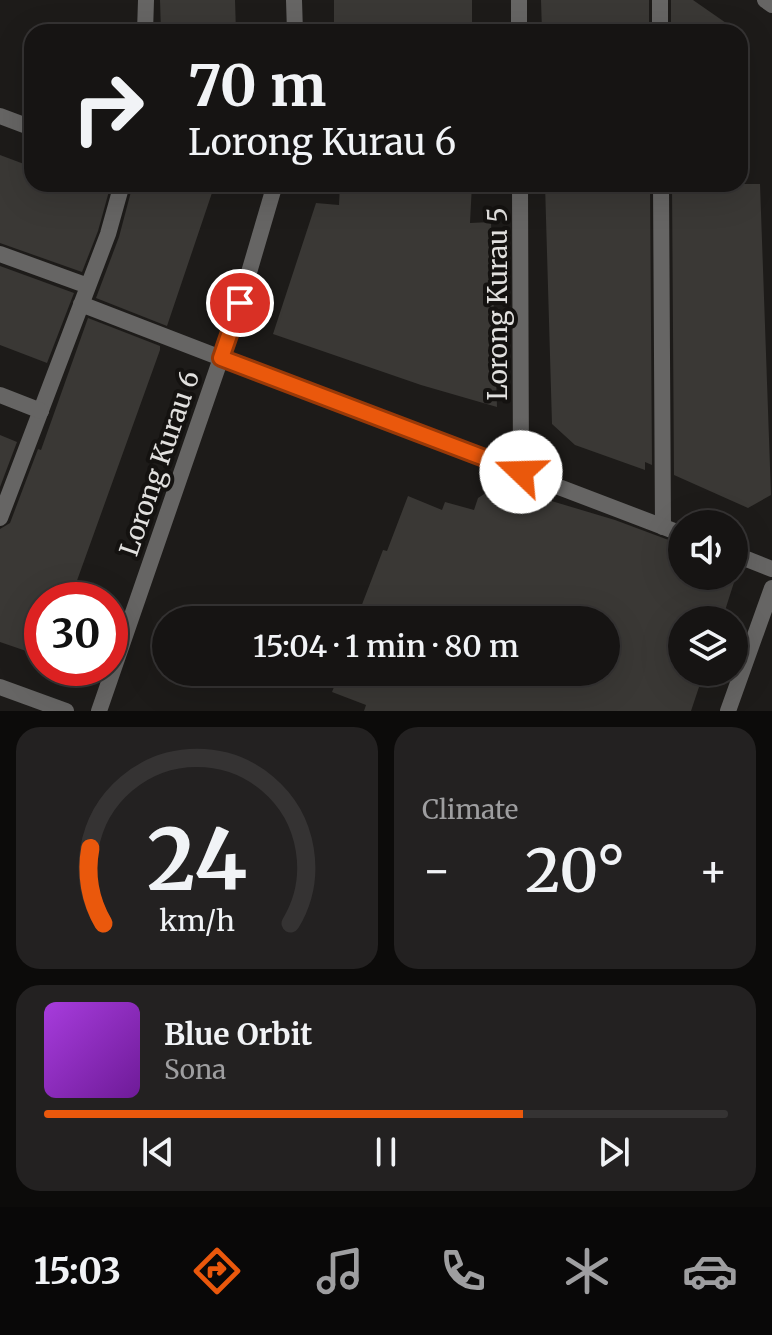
<!DOCTYPE html>
<html lang="en">
<head>
<meta charset="utf-8">
<style>
  :root { --surface:#161413; --page:#232121; --text:#f1f3f6; --muted:#9e9ea0; --line:#353333; --accent:#ea580c }
  body { margin:0; font-family:Merriweather,serif; background:var(--page); color:var(--text); height:100vh; display:flex; flex-direction:column; font-size:30px; white-space:nowrap }
  * { box-sizing:border-box; margin:0 }
  p { font-size:26px; color:var(--muted) }
  .icon { flex:none; width:44px; height:44px; fill:none; stroke:currentColor; stroke-width:2; stroke-linecap:round; stroke-linejoin:round }
  .map { position:relative; height:711px; overflow:hidden }
  .sheet { display:flex; flex-direction:column; gap:16px; padding:16px; background:#0c0b0a; flex:1 }
  .sheet>* { flex:none }
  .hud { position:absolute; left:24px; top:24px; width:724px; height:168px; border-radius:24px; box-shadow:0 8px 32px #0002,0 0 0 2px var(--line); background:#161413; color:var(--text); overflow:hidden }
  .tools { position:absolute; left:668px; top:510px; display:grid; gap:16px }
  .tools a { display:grid; place-items:center; width:80px; height:80px; border-radius:50%; background:var(--surface); box-shadow:0 8px 32px #0002,0 0 0 2px var(--line); font-size:40px }
  .speed { position:absolute; left:24px; top:582px; display:flex; gap:16px; font-size:40px; font-weight:700; text-align:center }
  .speed>* { display:grid; place-content:center; width:104px; height:104px; border-radius:50%; background:var(--surface); box-shadow:0 8px 32px #0002,0 0 0 2px var(--line); line-height:1 }
  .speed .limit { border:12px solid #d22; background:#fff; color:#111 }
  .pin { position:absolute; display:grid; place-items:center; width:68px; height:68px; color:#fff; margin:-34px; border:4px solid #fff; border-radius:50%; box-shadow:0 2px 8px #0007 }
  .me { position:absolute; width:88px; margin:-44px; rotate:291deg; stroke-linejoin:round; filter:drop-shadow(0 0 6px #0008) }
  .turn { display:flex; align-items:center; gap:28px; height:168px; padding:0 32px; font-size:36px }
  .turn .icon { width:104px; height:104px; stroke-width:2.5 }
  .turn b { display:block; font-size:56px; line-height:68px }
  .big { font-size:60px; font-weight:600; line-height:1.1 }
  .sheet .tile { flex:1; display:flex; flex-direction:column; justify-content:center; gap:12px; min-width:0; padding:0 28px; border-radius:24px; background:var(--page) }
  .sheet .dial { align-items:center; gap:0 }
  .dial svg { height:208px; overflow:visible; fill:none; stroke:var(--line); stroke-width:7; stroke-linecap:round; text-anchor:middle }
  .dial text { fill:var(--text); stroke:none }
  .song { display:flex; align-items:center; gap:24px }
  .cover { width:96px; height:96px; border-radius:12px; background:linear-gradient(135deg,hsl(280 70% 55%),hsl(280 70% 35%)) }
  .played { height:8px; border-radius:4px; background:linear-gradient(90deg,var(--accent) 70%,var(--line) 70%) }
  .keys { display:flex; justify-content:space-around; direction:ltr }
  .heat { display:flex; justify-content:space-between; align-items:center; font-size:44px; direction:ltr }
  .sheet .tiles { flex:1; display:grid; gap:16px; grid-template-columns:1fr 1fr }
  .tile:last-child { grid-column:span 2 }
  .trip { position:absolute; left:152px; top:606px; width:468px; height:80px; border-radius:40px; background:var(--surface); box-shadow:0 8px 32px #0002,0 0 0 2px var(--line); font-weight:600; line-height:80px; text-align:center }
  .tabs { display:flex; height:128px; justify-content:space-around; align-items:center; background:#090808; color:var(--muted) }
  .tabs .icon { width:56px; height:56px }
  .tabs .on { color:var(--accent) }
  .tabs b { font-size:36px; color:var(--text) }
  .map>svg:first-child { display:block }
</style>
</head>
<body>
<div class="map">
<svg width="772" height="711" viewBox="0 0 772 711">
  <rect width="100%" height="100%" fill="#1d1b19"/>
  <path fill="#3a3835" d="M160,0H235L236,32H161Z
    M334,0H472V32H334Z
    M541,0H649V32H542Z
    M671,0H693L739,32H671Z
    M0,155L32,167V184H111L98,231L82,272L0,243Z
    M133,184H215L167,326L96,298L119,237Z
    M340,184H472L470,223L491,222L497,407L421,385L273,334L316,203L339,205Z
    M545,184H650L652,465L645,462V470L575,445L552,424Z
    M672,184H760L771,495L748,508L674,475Z
    M0,266L74,293L47,363L0,345Z
    M88,318L160,346V350L70,600H42V649L32,653L0,642V529L10,523L38,449L41,450Z
    M0,435L17,442L0,487Z
    M498,485L615,520L682,545V576H736L722,620H682V672H704L691,711H364L366,705L332,692L340,672H606V620H356L383,550L387,551L408,496L442,510L445,502L474,510L478,498Z"/>
  <g fill="none" stroke-linecap="round" stroke-linejoin="round">
    <path stroke="#666564" stroke-width="16" d="M660,0V32
      M145,32L146,0
      M661,184L663,527
      M0,254L88,286
      M81,304L221,358
      M0,518L108,234L122,184"/>
    <path stroke="#666564" stroke-width="16" d="M294,0L295,32
      M519,0V32
      M765,0L772,5
      M0,116L32,128
      M520,184L521,472
      M221,358L682,534
      M0,395L41,411
      M734,554L772,569
      M0,687L66,711
      M99,711L240,303L275,184
      M728,711L772,588"/>
  </g>
  <g fill="none" stroke-linecap="round" stroke-linejoin="round">
    <defs>
      <path id="route" d="M240,303L221,358L521,472"/>
    </defs>
    <use href="#route" stroke="#983908" stroke-width="20"/>
    <use href="#route" stroke="#ea580c" stroke-width="14"/>
  </g>
  <g text-anchor="middle" dominant-baseline="central" stroke-width="8" stroke-linejoin="round" paint-order="stroke">
    <g font-size="26" fill="#e1e0de" stroke="#141210">
      <text transform="translate(497 304) rotate(-90)">Lorong Kurau 5</text>
      <text transform="translate(159 463) rotate(-71)">Lorong Kurau 6</text>
    </g>
  </g>
</svg>
<div class="tools">
<a><svg class="icon" aria-label="sound" viewBox="0 0 24 24"><path d="M4 9h4l5-4v14l-5-4H4zM17 9q2 3 0 6"/></svg></a>
<a><svg class="icon" aria-label="layers" viewBox="0 0 24 24"><path d="M12 4l9 5-9 5-9-5zM3 14l9 5 9-5"/></svg></a>
</div>
<div class="speed"><div class="limit">30</div></div>
<div class="pin" style="left:240px;top:303px;background:#d93025"><svg class="icon" aria-label="arrive" viewBox="0 0 24 24"><path d="M6 21V4h12l-3 4 3 4H6"/></svg></div>
<svg class="me" style="left:521px;top:472px" viewBox="-20 -20 40 40"><circle r="19" fill="#fff"/><path d="M0-13L10 11 0 6-10 11z" fill="#ea580c"/></svg>
<div class="trip">15:04 · 1 min · 80 m</div>
<div class="hud">
<div class="turn"><svg class="icon" aria-label="right" viewBox="0 0 24 24"><path d="M7 20v-9h11M14 6l5 5-5 5"/></svg><div><b>70 m</b>Lorong Kurau 6</div></div>
</div>
</div>
<section class="sheet">
<div class="tiles">
<div class="tile dial"><svg viewBox="0 0 100 80">
<path d="M14 69A42 42 0 1 1 86 69"/>
<path d="M14 69A42 42 0 0 1 9 40" stroke="#ea580c"/>
<text x="50" y="56" font-size="32" font-weight="700">24</text>
<text x="50" y="72" font-size="11">km/h</text>
</svg></div>
<div class="tile"><p>Climate</p>
<div class="heat"><a>−</a><b class="big">20°</b><a>+</a></div>
</div>
<div class="tile">
<div class="song"><i class="cover"></i><div><b>Blue Orbit</b><p>Sona</p></div></div>
<div class="played"></div>
<div class="keys"><svg class="icon" aria-label="previous" viewBox="0 0 24 24"><path d="M18 5L8 12l10 7zM5 5v14"/></svg><svg class="icon" aria-label="pause" viewBox="0 0 24 24"><path d="M8 5v14M16 5v14"/></svg><svg class="icon" aria-label="next" viewBox="0 0 24 24"><path d="M6 5l10 7-10 7zM19 5v14"/></svg></div>
</div>
</div>
</section>
<nav class="tabs">
<b>15:03</b>
<svg class="icon on" aria-label="directions" viewBox="0 0 24 24"><path d="M12 3l9 9-9 9-9-9zM9 14v-3h6M13 9l2 2-2 2"/></svg>
<svg class="icon" aria-label="music" viewBox="0 0 24 24"><path d="M9 18V5l10-2v13"/><circle cx="6" cy="18" r="3"/><circle cx="16" cy="16" r="3"/></svg>
<svg class="icon" aria-label="phone" viewBox="0 0 24 24"><path d="M5 4h4l2 5-3 2q2 4 5 5l2-3 5 2v4C11 20 4 13 5 4z"/></svg>
<svg class="icon" aria-label="climate" viewBox="0 0 24 24"><path d="M12 3v18M4 7l16 10M4 17L20 7"/></svg>
<svg class="icon" aria-label="car" viewBox="0 0 24 24"><path d="M5 17H2v-5l4-1 3-4h7l3 4 3 1v5h-3M9 17h6M6 11h13"/><circle cx="7" cy="17" r="2"/><circle cx="17" cy="17" r="2"/></svg>
</nav>
</body>
</html>
